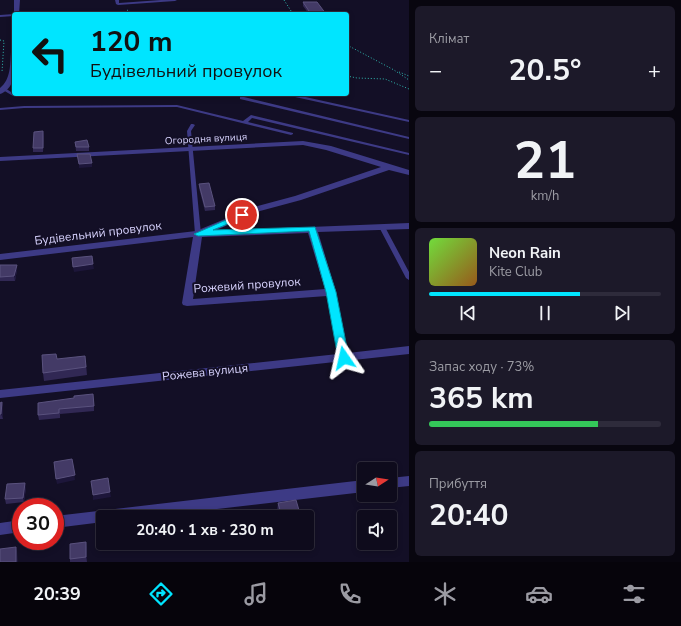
<!DOCTYPE html>
<html lang="uk">
<head>
<meta charset="utf-8">
<style>
  :root { --surface:#0e0b1c; --page:#1c1929; --text:#f1f3f6; --muted:#9b9ba3; --line:#2e2b3b; --accent:#00e5ff }
  body { margin:0; font-family:"Nunito Sans",sans-serif; background:var(--page); color:var(--text); height:100vh; display:flex; flex-direction:column; font-size:15px; white-space:nowrap }
  * { box-sizing:border-box; margin:0 }
  p { font-size:13px; color:var(--muted) }
  .icon { flex:none; width:22px; height:22px; fill:none; stroke:currentColor; stroke-width:2; stroke-linecap:round; stroke-linejoin:round }
  .map { position:relative; flex:1; overflow:hidden }
  .panel { display:flex; flex-direction:column; gap:6px; padding:6px; background:#08060f; width:272px }
  .panel>* { flex:none }
  .banner { position:absolute; left:12px; top:12px; width:337px; height:84px; border-radius:4px; box-shadow:0 2px 6px #0003,0 0 0 1px var(--line); background:#00e5ff; color:#111; overflow:hidden }
  .needle { width:26px; rotate:78deg }
  .buttons { position:absolute; left:357px; top:462px; display:grid; gap:8px }
  .buttons a { display:grid; place-items:center; width:40px; height:40px; border-radius:4px; background:var(--surface); box-shadow:0 2px 6px #0003,0 0 0 1px var(--line); font-size:20px }
  .speed { position:absolute; left:12px; top:498px; display:flex; gap:8px; font-size:20px; font-weight:700; text-align:center }
  .speed>* { display:grid; place-content:center; width:52px; height:52px; border-radius:50%; background:var(--surface); box-shadow:0 2px 6px #0003,0 0 0 1px var(--line); line-height:1 }
  .speed .limit { border:6px solid #d22; background:#fff; color:#111 }
  .pin { position:absolute; display:grid; place-items:center; width:34px; height:34px; color:#fff; margin:-17px; border:2px solid #fff; border-radius:50%; box-shadow:0 1px 4px #0007 }
  .me { position:absolute; width:44px; margin:-22px; rotate:349deg; stroke-linejoin:round; filter:drop-shadow(0 0 3px #0008) }
  .turn { display:flex; align-items:center; gap:14px; height:84px; padding:0 12px; font-size:18px }
  .turn .icon { width:52px; height:52px; stroke-width:2.5 }
  .turn b { display:block; font-size:28px; line-height:34px }
  .big { font-size:30px; font-weight:700; line-height:1.1 }
  .panel .card { flex:1; display:flex; flex-direction:column; justify-content:center; gap:6px; min-width:0; padding:0 14px; border-radius:6px; background:var(--page) }
  .panel .dial { align-items:center; gap:0 }
  .dial b { font-size:52px; line-height:1 }
  .song { display:flex; align-items:center; gap:12px }
  .cover { width:48px; height:48px; border-radius:6px; background:linear-gradient(135deg,hsl(100 70% 55%),hsl(30 70% 35%)) }
  .played { height:4px; border-radius:2px; background:linear-gradient(90deg,var(--accent) 65%,var(--line) 65%) }
  .keys { display:flex; justify-content:space-around; direction:ltr }
  .heat { display:flex; justify-content:space-between; align-items:center; font-size:22px; direction:ltr }
  .charge { height:6px; border-radius:3px; background:linear-gradient(90deg,#34c759 73%,var(--line) 0) }
  .trip { position:absolute; left:96px; top:510px; width:218px; height:40px; border-radius:4px; background:var(--surface); box-shadow:0 2px 6px #0003,0 0 0 1px var(--line); font-weight:700; line-height:40px; text-align:center }
  .dock { display:flex; height:64px; justify-content:space-around; align-items:center; background:#06040b; color:var(--muted) }
  .dock .icon { width:28px; height:28px }
  .dock .current { color:var(--accent) }
  .dock b { font-size:18px; color:var(--text) }
  main { display:flex; flex:1; min-height:0 }
  .map>svg:first-child { display:block }
</style>
</head>
<body>
<main>
<div class="map">
<svg width="409" height="562" viewBox="0 0 409 562">
  <rect width="100%" height="100%" fill="#130f26"/>
  <g fill="none" stroke-linecap="round" stroke-linejoin="round">
    <path stroke="#2fb8b0" stroke-width="1" stroke-dasharray="1 2" stroke-linecap="butt" d="M284,0L293,14
      M127,10L134,14
      M0,40L4,41L2,72
      M347,45L394,70L409,80
      M399,72L409,76
      M347,76L357,78L385,79L409,89"/>
    <path fill="#3d3a85" fill-rule="evenodd" d="M115,0H119V3L161,0H177L175,1L118,5L116,4Z
      M14,14V16L0,17V15Z
      M3,88H5L14,94H68L66,95L13,96L3,90Z
      M240,94H244V97L409,137V139L240,99Z
      M284,94H292L409,120V122L286,95Z
      M177,105L243,121L251,115L409,153V155L252,118L248,122L293,133V134L291,135L177,107L24,108L0,110V108L24,106Z
      M191,124H193L195,125L191,131L201,234L198,236L195,234L187,131Z
      M382,225L385,227L409,272V280L406,278L379,227Z"/>
    <path fill="#3d3a85" fill-rule="evenodd" d="M14,0H20L19,14L14,15Z
      M14,50C14,66 18,87 0,94V88C11,79 10,65 11,52Z
      M303,141L331,146L409,170V175L389,170L301,200L260,211L214,231L409,223V229L318,232L336,292L348,353L409,346V354L0,398V390L338,354L327,296L187,306L183,305L182,303L193,237L0,260V254L196,231L254,207L295,196L381,167L326,150L303,145L0,161V157ZM308,233L325,289L193,299L202,237Z
      M409,476V486L390,488V478Z
      M364,480V492L148,517H103V522L55,528V516Z
      M21,520V532L0,535V523Z"/>
  </g>
  <path fill="#312854" d="M303,2L326,14H309L303,6Z
    M44,135L43,152H33V148Z
    M75,142L89,147V151H76Z
    M199,184L215,206V210L205,211L199,188Z
    M0,265L17,270L15,281H0Z
    M57,359L86,364L87,375L44,381L43,373Z
    M74,398L94,399V411L60,414V418L39,420L38,415Z
    M2,402L3,407V419H0V403Z
    M26,488L24,502L6,504L5,499Z
    M278,503L301,517H278L277,512Z
    M87,547V562H70V559Z"/>
  <path fill="#1d163a" d="M43,131L44,135L43,152Z
    M92,163V167L79,168V164Z
    M93,264L94,269L74,272L73,267Z
    M17,265V270L15,281L14,276Z
    M2,402L3,407V419L1,414Z
    M72,459L75,480L57,484L56,479Z
    M25,483L26,488L24,502L23,498Z
    M110,492L111,497L93,500V495Z
    M86,542L87,547V562L86,557Z
    M16,547L17,551L18,562H16Z"/>
  <path fill="#433a66" stroke="#5a527e" d="M303,2H317L326,14H311Z
    M43,131V148H33L34,132Z
    M87,140L89,147H76L75,142Z
    M77,154H90L92,163L79,164Z
    M209,183L215,206L205,207L199,184Z
    M92,256L93,264L73,267L72,258Z
    M0,265H17L14,276L0,277Z
    M56,354L57,359L85,356L86,367L43,373L42,355Z
    M93,394L94,406L59,409V413L38,415V403L74,398V396Z
    M2,402L1,414H0V403Z
    M72,459L75,475L56,479L54,462Z
    M108,478L110,492L93,495L91,481Z
    M25,483L23,498L5,499L7,484Z
    M296,500L301,517H282L278,503Z
    M86,542V557L70,559V544Z
    M16,547V562H0V549Z"/>
  <path fill="#00e5ff" stroke="#0095a6" d="M242,213H245V217L213,230L315,227L336,292L349,358L347,360H340L338,358L326,292L309,231L198,236L194,234Z"/>
  <g text-anchor="middle" dominant-baseline="central" stroke-width="4" stroke-linejoin="round" paint-order="stroke">
    <g font-size="10" fill="#d9d4ff" stroke="#130f26">
      <text transform="translate(206 139) rotate(-3)">Огородня вулиця</text>
    </g>
    <g font-size="12" fill="#d9d4ff" stroke="#130f26">
      <text transform="translate(98 233) rotate(-7)">Будівельний провулок</text>
      <text transform="translate(247 285) rotate(-4)">Рожевий провулок</text>
      <text transform="translate(205 372) rotate(-6)">Рожева вулиця</text>
    </g>
  </g>
</svg>
<div class="buttons">
<a><svg class="needle" viewBox="-14 -14 28 28"><path d="M0-13l5 13h-10z" fill="#e53935"/><path d="M0 13l5-13h-10z" fill="#9b9ba3"/></svg></a>
<a><svg class="icon" aria-label="sound" viewBox="0 0 24 24"><path d="M4 9h4l5-4v14l-5-4H4zM17 9q2 3 0 6"/></svg></a>
</div>
<div class="speed"><div class="limit">30</div></div>
<div class="pin" style="left:242px;top:215px;background:#d93025"><svg class="icon" aria-label="arrive" viewBox="0 0 24 24"><path d="M6 21V4h12l-3 4 3 4H6"/></svg></div>
<svg class="me" style="left:344px;top:358px" viewBox="-20 -20 40 40"><path d="M0-17L14 15 0 8-14 15z" fill="#00e5ff" stroke="#fff" stroke-width="4"/></svg>
<div class="trip">20:40 · 1 хв · 230 m</div>
<div class="banner">
<div class="turn"><svg class="icon" aria-label="left" viewBox="0 0 24 24"><path d="M17 20v-9H6M10 6l-5 5 5 5"/></svg><div><b>120 m</b>Будівельний провулок</div></div>
</div>
</div>
<section class="panel">
<div class="card"><p>Клімат</p>
<div class="heat"><a>−</a><b class="big">20.5°</b><a>+</a></div>
</div>
<div class="card dial"><b>21</b><p>km/h</p></div>
<div class="card">
<div class="song"><i class="cover"></i><div><b>Neon Rain</b><p>Kite Club</p></div></div>
<div class="played"></div>
<div class="keys"><svg class="icon" aria-label="previous" viewBox="0 0 24 24"><path d="M18 5L8 12l10 7zM5 5v14"/></svg><svg class="icon" aria-label="pause" viewBox="0 0 24 24"><path d="M8 5v14M16 5v14"/></svg><svg class="icon" aria-label="next" viewBox="0 0 24 24"><path d="M6 5l10 7-10 7zM19 5v14"/></svg></div>
</div>
<div class="card"><p>Запас ходу · 73%</p><b class="big">365 km</b><div class="charge"></div></div>
<div class="card"><p>Прибуття</p><b class="big">20:40</b></div>
</section>
</main>
<nav class="dock">
<b>20:39</b>
<svg class="icon current" aria-label="directions" viewBox="0 0 24 24"><path d="M12 3l9 9-9 9-9-9zM9 14v-3h6M13 9l2 2-2 2"/></svg>
<svg class="icon" aria-label="music" viewBox="0 0 24 24"><path d="M9 18V5l10-2v13"/><circle cx="6" cy="18" r="3"/><circle cx="16" cy="16" r="3"/></svg>
<svg class="icon" aria-label="phone" viewBox="0 0 24 24"><path d="M5 4h4l2 5-3 2q2 4 5 5l2-3 5 2v4C11 20 4 13 5 4z"/></svg>
<svg class="icon" aria-label="climate" viewBox="0 0 24 24"><path d="M12 3v18M4 7l16 10M4 17L20 7"/></svg>
<svg class="icon" aria-label="car" viewBox="0 0 24 24"><path d="M5 17H2v-5l4-1 3-4h7l3 4 3 1v5h-3M9 17h6M6 11h13"/><circle cx="7" cy="17" r="2"/><circle cx="17" cy="17" r="2"/></svg>
<svg class="icon" aria-label="filters" viewBox="0 0 24 24"><path d="M4 7h16M4 17h16"/><circle cx="9" cy="7" r="2"/><circle cx="15" cy="17" r="2"/></svg>
</nav>
</body>
</html>
